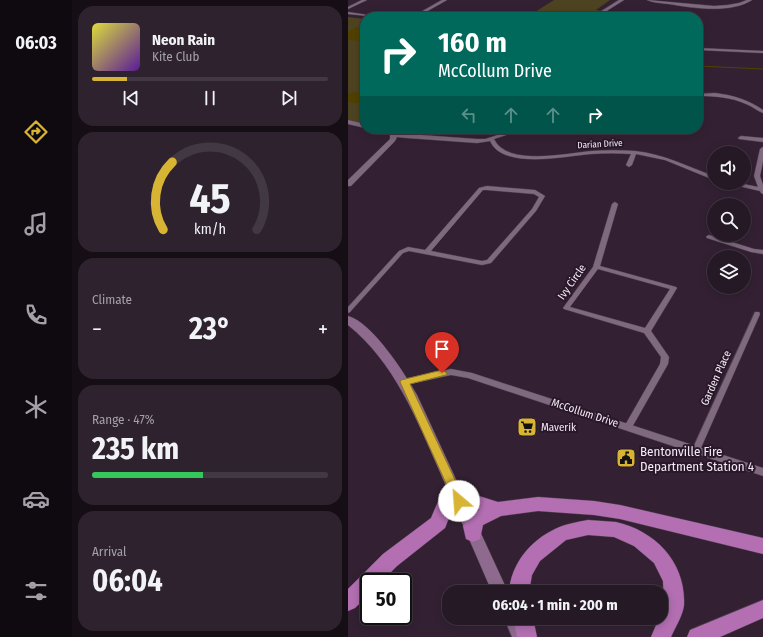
<!DOCTYPE html>
<html lang="en">
<head>
<meta charset="utf-8">
<style>
  :root { --surface:#261926; --page:#2e222e; --text:#f1f3f6; --muted:#a4a0a7; --line:#423843; --accent:#d7b434 }
  body { margin:0; font-family:"Fira Sans Condensed",sans-serif; background:var(--page); color:var(--text); height:100vh; display:flex; flex-direction:column; font-size:15px; white-space:nowrap }
  * { box-sizing:border-box; margin:0 }
  p { font-size:13px; color:var(--muted) }
  .icon { flex:none; width:22px; height:22px; fill:none; stroke:currentColor; stroke-width:2; stroke-linecap:round; stroke-linejoin:round }
  .map { position:relative; flex:1; overflow:hidden }
  .details { display:flex; flex-direction:column; gap:6px; padding:6px; background:#150e15; width:276px }
  .details>* { flex:none }
  .guide { position:absolute; left:12px; top:12px; width:343px; height:122px; border-radius:16px; box-shadow:0 2px 10px #0003,0 0 0 1px var(--line); background:#00695c; color:#fff; overflow:hidden }
  .tools { position:absolute; left:359px; top:146px; display:grid; gap:8px }
  .tools a { display:grid; place-items:center; width:44px; height:44px; border-radius:50%; background:var(--surface); box-shadow:0 2px 10px #0003,0 0 0 1px var(--line); font-size:20px }
  .speed { position:absolute; left:12px; top:573px; display:flex; gap:8px; font-size:20px; font-weight:700; text-align:center }
  .speed>* { display:grid; place-content:center; width:52px; height:52px; border-radius:50%; background:var(--surface); box-shadow:0 2px 10px #0003,0 0 0 1px var(--line); line-height:1 }
  .speed .limit { border:2px solid #111; border-radius:6px; background:#fff; color:#111 }
  .pin { position:absolute; display:grid; place-items:center; width:34px; height:34px; color:#fff; margin:-41px -17px; border-radius:50% 50% 50% 0; rotate:-45deg; box-shadow:0 0 4px #0007 }
  .pin .icon { rotate:45deg }
  .me { position:absolute; width:44px; margin:-22px; rotate:333deg; stroke-linejoin:round; filter:drop-shadow(0 0 3px #0008) }
  .turn { display:flex; align-items:center; gap:14px; height:84px; padding:0 12px; font-size:18px }
  .turn .icon { width:52px; height:52px; stroke-width:2.5 }
  .turn b { display:block; font-size:28px; line-height:34px }
  .lanes { display:flex; align-items:center; height:38px; padding:0 12px; background:#0003; justify-content:center; gap:20px; direction:ltr }
  .lanes .off { opacity:.35 }
  .big { font-size:30px; font-weight:700; line-height:1.1 }
  .details .card { flex:1; display:flex; flex-direction:column; justify-content:center; gap:6px; min-width:0; padding:0 14px; border-radius:16px; background:var(--page) }
  .details .dial { align-items:center; gap:0 }
  .dial svg { height:104px; overflow:visible; fill:none; stroke:var(--line); stroke-width:7; stroke-linecap:round; text-anchor:middle }
  .dial text { fill:var(--text); stroke:none }
  .song { display:flex; align-items:center; gap:12px }
  .cover { width:48px; height:48px; border-radius:6px; background:linear-gradient(135deg,hsl(60 70% 55%),hsl(270 70% 35%)) }
  .played { height:4px; border-radius:2px; background:linear-gradient(90deg,var(--accent) 15%,var(--line) 15%) }
  .keys { display:flex; justify-content:space-around; direction:ltr }
  .heat { display:flex; justify-content:space-between; align-items:center; font-size:22px; direction:ltr }
  .charge { height:6px; border-radius:3px; background:linear-gradient(90deg,#34c759 47%,var(--line) 0) }
  .trip { position:absolute; left:94px; top:585px; width:226px; height:40px; border-radius:16px; background:var(--surface); box-shadow:0 2px 10px #0003,0 0 0 1px var(--line); font-weight:700; line-height:40px; text-align:center }
  main { display:flex; flex:1; min-height:0 }
  .menu { display:flex; flex-direction:column; width:72px; justify-content:space-around; align-items:center; background:#0f0a0f; color:var(--muted) }
  .menu .icon { width:28px; height:28px }
  .menu .active { color:var(--accent) }
  .menu b { font-size:18px; color:var(--text) }
  .map>svg:first-child { display:block }
</style>
</head>
<body>
<main>
<nav class="menu">
<b>06:03</b>
<svg class="icon active" aria-label="directions" viewBox="0 0 24 24"><path d="M12 3l9 9-9 9-9-9zM9 14v-3h6M13 9l2 2-2 2"/></svg>
<svg class="icon" aria-label="music" viewBox="0 0 24 24"><path d="M9 18V5l10-2v13"/><circle cx="6" cy="18" r="3"/><circle cx="16" cy="16" r="3"/></svg>
<svg class="icon" aria-label="phone" viewBox="0 0 24 24"><path d="M5 4h4l2 5-3 2q2 4 5 5l2-3 5 2v4C11 20 4 13 5 4z"/></svg>
<svg class="icon" aria-label="climate" viewBox="0 0 24 24"><path d="M12 3v18M4 7l16 10M4 17L20 7"/></svg>
<svg class="icon" aria-label="car" viewBox="0 0 24 24"><path d="M5 17H2v-5l4-1 3-4h7l3 4 3 1v5h-3M9 17h6M6 11h13"/><circle cx="7" cy="17" r="2"/><circle cx="17" cy="17" r="2"/></svg>
<svg class="icon" aria-label="filters" viewBox="0 0 24 24"><path d="M4 7h16M4 17h16"/><circle cx="9" cy="7" r="2"/><circle cx="15" cy="17" r="2"/></svg>
</nav>
<section class="details">
<div class="card">
<div class="song"><i class="cover"></i><div><b>Neon Rain</b><p>Kite Club</p></div></div>
<div class="played"></div>
<div class="keys"><svg class="icon" aria-label="previous" viewBox="0 0 24 24"><path d="M18 5L8 12l10 7zM5 5v14"/></svg><svg class="icon" aria-label="pause" viewBox="0 0 24 24"><path d="M8 5v14M16 5v14"/></svg><svg class="icon" aria-label="next" viewBox="0 0 24 24"><path d="M6 5l10 7-10 7zM19 5v14"/></svg></div>
</div>
<div class="card dial"><svg viewBox="0 0 100 80">
<path d="M14 69A42 42 0 1 1 86 69"/>
<path d="M14 69A42 42 0 0 1 21 17" stroke="#d7b434"/>
<text x="50" y="56" font-size="32" font-weight="700">45</text>
<text x="50" y="72" font-size="11">km/h</text>
</svg></div>
<div class="card"><p>Climate</p>
<div class="heat"><a>−</a><b class="big">23°</b><a>+</a></div>
</div>
<div class="card"><p>Range · 47%</p><b class="big">235 km</b><div class="charge"></div></div>
<div class="card"><p>Arrival</p><b class="big">06:04</b></div>
</section>
<div class="map">
<svg width="415" height="637" viewBox="0 0 415 637">
  <rect width="100%" height="100%" fill="#332133"/>
  <path fill="#4e4321" d="M206,0H262L248,10L294,17H179Z
    M0,17L17,19V124L0,120Z"/>
  <path fill="#514100" d="M8,27L17,29V42L0,39V32Z
    M7,92L17,94V101L10,103L0,102V94Z"/>
  <g fill="none" stroke-linecap="round" stroke-linejoin="round">
    <path stroke="#514100" stroke-width="1" d="M350,66L415,69"/>
    <defs>
      <path id="minor" d="M14,0H19L0,9V7Z
        M94,0H99L69,17H64Z
        M299,0L366,6L380,5L391,3L399,0H404C382,14 345,8 321,4C314,3 305,3 299,0Z
        M350,48L415,51V53L350,50Z
        M367,93C384,95 401,100 415,110V113C409,111 404,106 398,104C383,97 366,96 350,96V94Z
        M169,129H176L146,139C159,167 220,153 244,151C258,150 273,150 287,151C316,154 340,167 366,176V180L317,160L288,154L284,165L281,167L278,165L283,154C270,153 256,153 243,154C217,156 155,170 142,141L129,143L59,138L56,136L59,134L129,139H137Z
        M393,136L415,138V142L391,139L390,138Z
        M415,147V161L412,176L415,185V194L413,193L412,191L382,184L381,183H391L410,187L406,176L412,149Z
        M139,186L187,190L197,196L188,211L143,263L134,265L61,251L55,253L2,312L0,313V307L51,251L60,247L77,250L131,188ZM135,190H139L186,194L191,197L184,209L139,260L134,261L83,251Z
        M267,202L270,204L252,266L328,287L329,288L303,331L321,357L320,364L283,429H277L276,427L312,364L313,357L296,333L216,309L215,308L245,267L264,204ZM250,269L322,289L297,328L222,307Z
        M361,235L406,249L415,250V254L403,252L359,238L358,237L359,236Z
        M407,312H411L412,314L352,450L351,452L348,453L345,452L344,450Z"/>
      <path id="tertiary" d="M271,0H276L249,17H244Z
        M0,12L27,16L29,17L0,14Z
        M0,120L17,124V128L0,124Z
        M26,129C32,129 37,131 42,131C51,131 58,125 66,133L58,138L49,137L47,141L3,186H0V180L42,139V135ZM56,131L59,133L55,135L49,134Z
        M103,369L124,373L415,468V476L120,378L103,375L57,385L54,384L52,382L54,380L57,379Z"/>
      <path id="secondary" d="M0,316C24,322 57,374 69,395L160,592H144C127,552 109,512 92,472C68,418 47,363 0,325Z
        M156,618H172L180,637H164Z"/>
      <path id="motorway" d="M104,481L131,496L150,502L190,497L246,501L272,505L415,538V554L272,519L246,515L190,511L153,516L135,525L132,539L125,542L118,539L115,526L123,515L131,510L119,506L108,500L97,528L49,566L33,582H21V594L7,608L0,611V589L35,554L83,518L98,483Z
        M240,520C249,521 259,521 268,522C308,531 338,563 336,605C335,615 327,628 323,637H303L311,618H313L316,607L315,581L306,563L286,546L266,537L240,535L218,540L192,561L184,575L181,592H161C163,564 182,541 207,529C217,524 229,522 240,520Z
        M415,600V618L372,637H339L342,630Z
        M165,618H185L189,637H169Z"/>
    </defs>
    <use href="#minor" stroke="#4f404f" stroke-width="1"/>
    <use href="#tertiary" stroke="#4f404f" stroke-width="1"/>
    <use href="#secondary" stroke="#4f404f" stroke-width="1"/>
    <use href="#motorway" stroke="#4f404f" stroke-width="1"/>
    <use href="#minor" fill="#7e697e" fill-rule="evenodd"/>
    <use href="#tertiary" fill="#7e697e" fill-rule="evenodd"/>
    <use href="#secondary" fill="#8e6b8e" fill-rule="evenodd"/>
    <use href="#motorway" fill="#b36fb2" fill-rule="evenodd"/>
  </g>
  <path fill="#d7b434" stroke="#8c7522" d="M94,370L99,373L98,375L62,384L117,501L116,505H107L106,501L52,382L53,380Z"/>
  <defs>
    <symbol id="supermarket-square" viewBox="-11 -11 22 22"><rect x="-9" y="-9" width="18" height="18" rx="4" fill="#d7b434" stroke="#291829"/><path d="M-6-5.5h2.5l.6 2H6L4.5 2H-2.5L-4.4-4H-6ZM-1.5 3.2a1.3 1.3 0 1 0 .1 0ZM3 3.2a1.3 1.3 0 1 0 .1 0Z" fill="#111"/></symbol>
    <symbol id="civic-square" viewBox="-11 -11 22 22"><rect x="-9" y="-9" width="18" height="18" rx="4" fill="#d7b434" stroke="#291829"/><path d="M-.6-6.5H3V-4.5H.6V-3L4-1V1h2V6H-6V1h2V-1L-.6-3ZM-1.2 2.5V6h2.4V2.5Z" fill="#111"/></symbol>
  </defs>
  <g fill-rule="evenodd">
    <use href="#supermarket-square" x="168" y="416" width="22" height="22"/>
    <use href="#civic-square" x="267" y="447" width="22" height="22"/>
  </g>
  <g text-anchor="middle" dominant-baseline="central" stroke-width="4" stroke-linejoin="round" paint-order="stroke">
    <g font-size="9" fill="#f5e9f5" stroke="#291829">
      <text transform="translate(252 144) rotate(-3)">Darian Drive</text>
    </g>
    <g font-size="11" fill="#f5e9f5" stroke="#291829">
      <text transform="translate(224 282) rotate(-55)">Ivy Circle</text>
      <text transform="translate(368 378) rotate(-66)">Garden Place</text>
      <text transform="translate(237 413) rotate(18)">McCollum Drive</text>
    </g>
    <g font-size="11" fill="#f5e9f5" stroke="#291829" text-anchor="start">
      <text x="193" y="427">Maverik</text>
    </g>
    <g font-size="13" fill="#f5e9f5" stroke="#291829" text-anchor="start">
      <text x="292" y="451">Bentonville Fire<tspan x="292" dy="15">Department Station 4</tspan></text>
    </g>
  </g>
</svg>
<div class="tools">
<a><svg class="icon" aria-label="sound" viewBox="0 0 24 24"><path d="M4 9h4l5-4v14l-5-4H4zM17 9q2 3 0 6"/></svg></a>
<a><svg class="icon" aria-label="search" viewBox="0 0 24 24"><circle cx="10" cy="10" r="6"/><path d="M15 15l6 6"/></svg></a>
<a><svg class="icon" aria-label="layers" viewBox="0 0 24 24"><path d="M12 4l9 5-9 5-9-5zM3 14l9 5 9-5"/></svg></a>
</div>
<div class="speed"><div class="limit">50</div></div>
<div class="pin" style="left:94px;top:373px;background:#d93025"><svg class="icon" aria-label="arrive" viewBox="0 0 24 24"><path d="M6 21V4h12l-3 4 3 4H6"/></svg></div>
<svg class="me" style="left:111px;top:501px" viewBox="-20 -20 40 40"><circle r="19" fill="#fff"/><path d="M0-13L10 11 0 6-10 11z" fill="#d7b434"/></svg>
<div class="trip">06:04 · 1 min · 200 m</div>
<div class="guide">
<div class="turn"><svg class="icon" aria-label="right" viewBox="0 0 24 24"><path d="M7 20v-9h11M14 6l5 5-5 5"/></svg><div><b>160 m</b>McCollum Drive</div></div>
<div class="lanes"><svg class="icon off" aria-label="left" viewBox="0 0 24 24"><path d="M17 20v-9H6M10 6l-5 5 5 5"/></svg><svg class="icon off" aria-label="ahead" viewBox="0 0 24 24"><path d="M12 20V5M6 11l6-6 6 6"/></svg><svg class="icon off" aria-label="ahead" viewBox="0 0 24 24"><path d="M12 20V5M6 11l6-6 6 6"/></svg><svg class="icon" aria-label="right" viewBox="0 0 24 24"><path d="M7 20v-9h11M14 6l5 5-5 5"/></svg></div>
</div>
</div>
</main>
</body>
</html>
